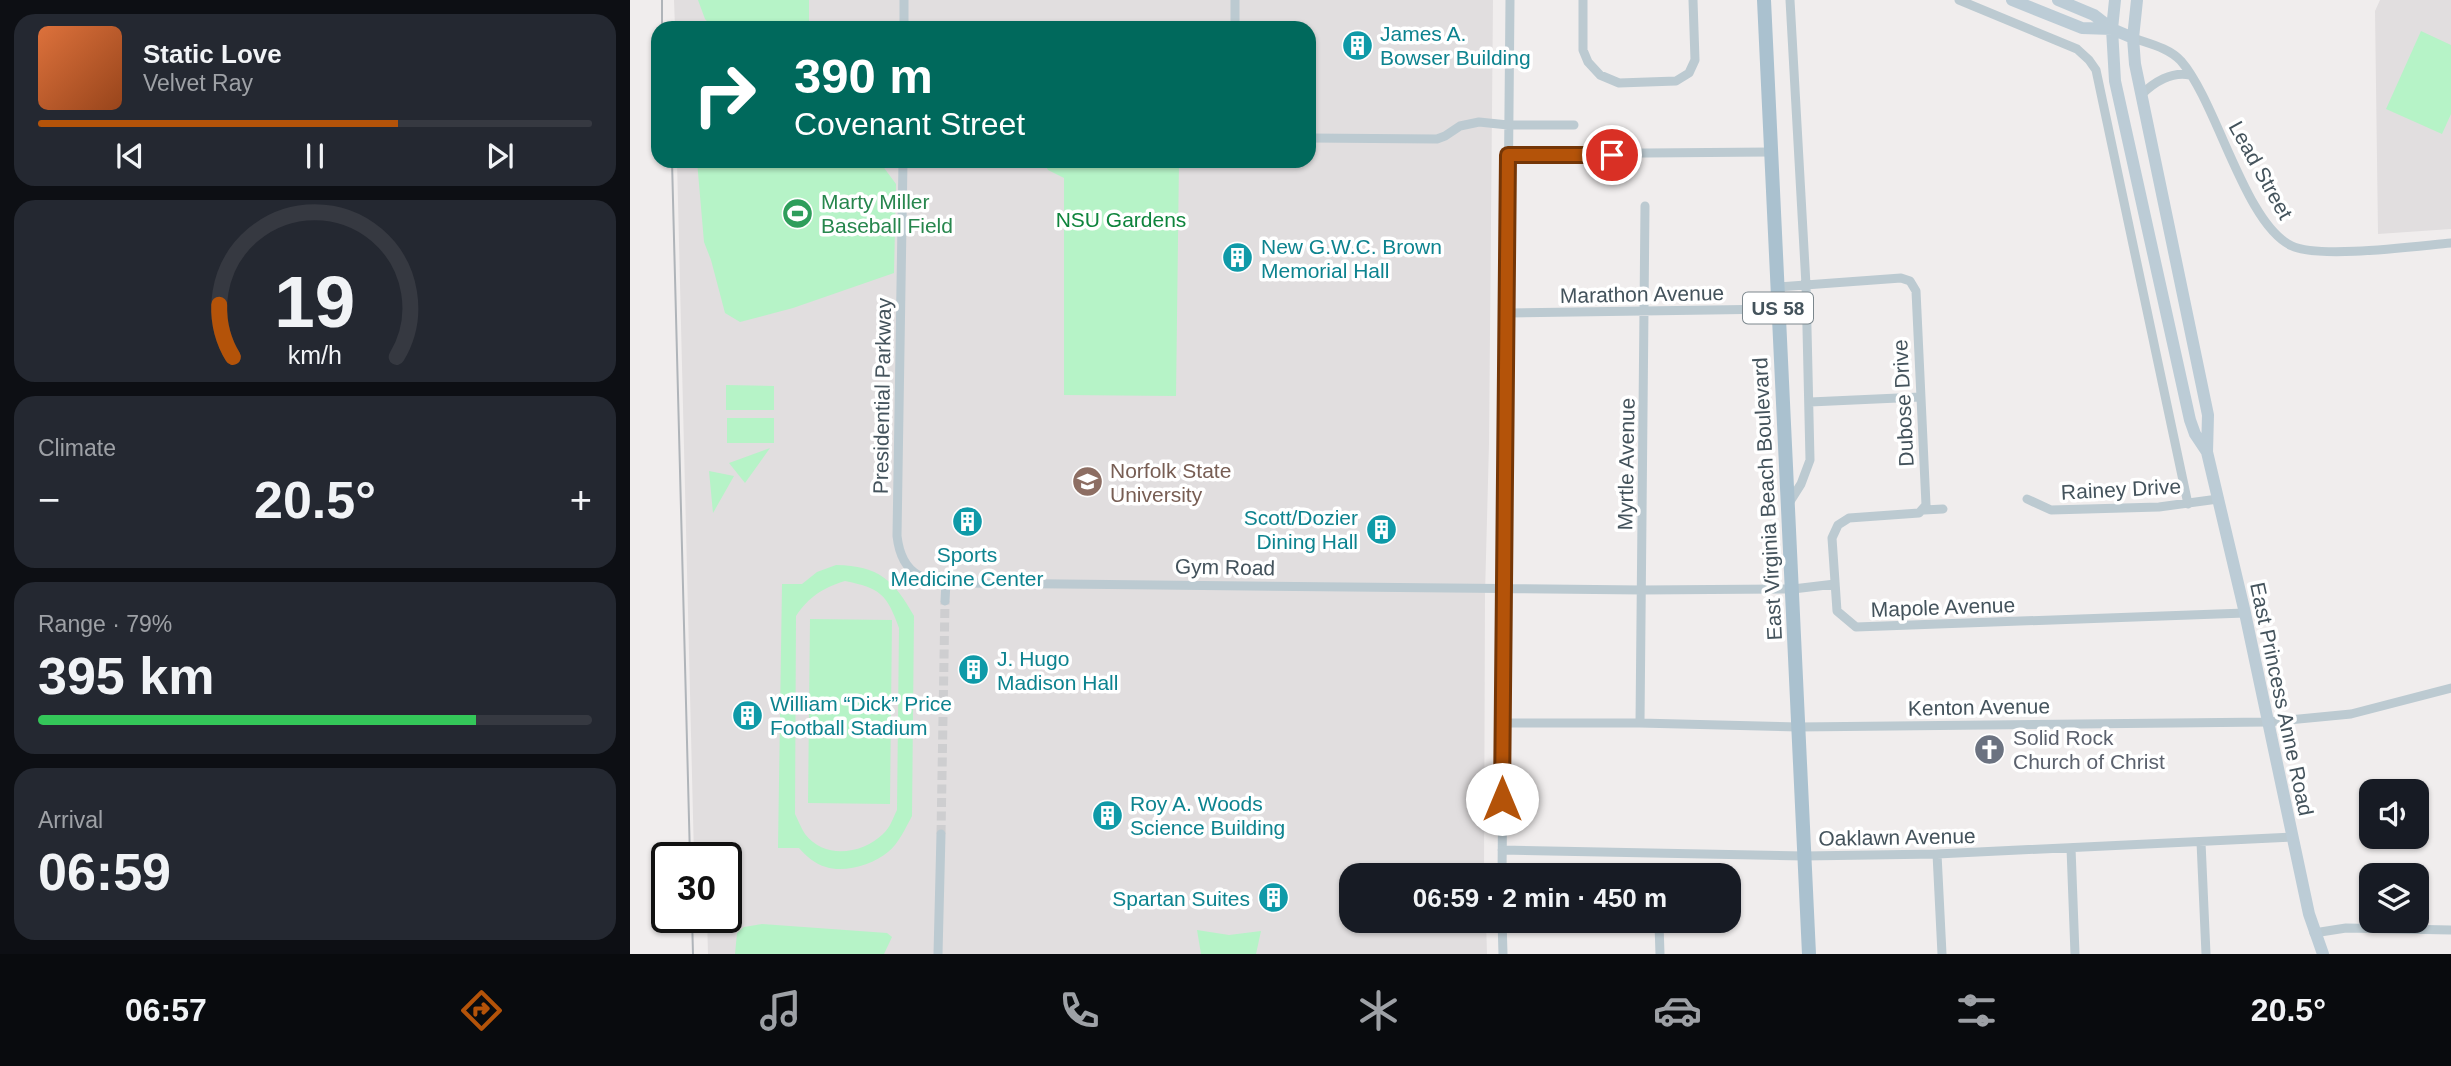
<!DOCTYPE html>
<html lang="en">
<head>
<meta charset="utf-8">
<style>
  :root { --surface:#171b24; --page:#242831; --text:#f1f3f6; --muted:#9ea1a6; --line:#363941; --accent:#b45309 }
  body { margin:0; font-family:Arial,sans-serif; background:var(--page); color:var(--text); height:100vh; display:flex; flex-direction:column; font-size:26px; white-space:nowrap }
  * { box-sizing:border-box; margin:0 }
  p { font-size:23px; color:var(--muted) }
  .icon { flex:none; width:38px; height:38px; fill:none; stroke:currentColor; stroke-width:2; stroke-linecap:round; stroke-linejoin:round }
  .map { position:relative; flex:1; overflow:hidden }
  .drawer { display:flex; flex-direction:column; gap:14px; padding:14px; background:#0d0f14; width:630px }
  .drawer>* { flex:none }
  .banner { position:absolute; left:21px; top:21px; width:665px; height:147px; border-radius:21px; box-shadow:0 2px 5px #0004; background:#00695c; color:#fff; overflow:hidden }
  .tools { position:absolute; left:1729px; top:779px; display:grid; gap:14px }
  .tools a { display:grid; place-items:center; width:70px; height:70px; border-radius:14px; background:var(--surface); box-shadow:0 2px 5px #0004; font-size:35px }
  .speed { position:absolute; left:21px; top:842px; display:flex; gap:14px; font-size:35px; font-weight:700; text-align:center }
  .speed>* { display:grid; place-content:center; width:91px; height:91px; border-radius:50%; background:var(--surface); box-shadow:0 2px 5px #0004; line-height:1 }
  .speed .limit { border:4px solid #111; border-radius:10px; background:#fff; color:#111 }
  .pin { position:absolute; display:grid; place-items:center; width:60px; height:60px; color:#fff; margin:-30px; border:4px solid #fff; border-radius:50%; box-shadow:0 2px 7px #0007 }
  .me { position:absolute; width:77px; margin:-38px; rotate:0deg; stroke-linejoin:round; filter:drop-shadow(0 0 5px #0008) }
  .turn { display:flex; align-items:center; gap:24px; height:147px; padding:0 28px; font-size:32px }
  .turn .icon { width:91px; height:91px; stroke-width:2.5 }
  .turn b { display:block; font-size:49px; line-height:60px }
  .big { font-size:52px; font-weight:700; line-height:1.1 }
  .drawer .tile { flex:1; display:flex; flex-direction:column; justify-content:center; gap:10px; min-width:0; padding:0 24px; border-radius:21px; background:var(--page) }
  .drawer .dial { align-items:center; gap:0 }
  .dial svg { height:182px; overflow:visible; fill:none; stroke:var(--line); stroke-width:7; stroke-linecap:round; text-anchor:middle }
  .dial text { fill:var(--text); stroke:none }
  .song { display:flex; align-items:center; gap:21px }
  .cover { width:84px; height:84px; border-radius:10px; background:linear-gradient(135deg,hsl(20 70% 55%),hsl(20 70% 35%)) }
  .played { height:7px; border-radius:4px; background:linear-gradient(90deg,var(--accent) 65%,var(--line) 65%) }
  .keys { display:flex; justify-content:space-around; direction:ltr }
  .heat { display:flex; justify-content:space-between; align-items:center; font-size:38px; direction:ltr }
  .charge { height:10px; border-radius:5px; background:linear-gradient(90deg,#34c759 79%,var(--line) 0) }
  .trip { position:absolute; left:709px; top:863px; width:402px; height:70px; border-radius:21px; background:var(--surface); box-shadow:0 2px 5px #0004; font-weight:700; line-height:70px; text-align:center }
  .dock { display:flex; height:112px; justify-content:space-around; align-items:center; background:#090b0e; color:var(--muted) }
  .dock .icon { width:49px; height:49px }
  .dock .current { color:var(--accent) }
  .dock b { font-size:32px; color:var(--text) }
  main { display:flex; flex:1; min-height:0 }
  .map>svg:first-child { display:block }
</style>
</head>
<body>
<main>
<section class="drawer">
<div class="tile">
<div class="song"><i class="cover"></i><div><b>Static Love</b><p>Velvet Ray</p></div></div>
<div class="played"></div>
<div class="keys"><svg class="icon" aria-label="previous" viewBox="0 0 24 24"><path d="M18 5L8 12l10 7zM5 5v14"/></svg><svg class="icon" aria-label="pause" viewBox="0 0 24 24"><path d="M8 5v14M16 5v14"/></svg><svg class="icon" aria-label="next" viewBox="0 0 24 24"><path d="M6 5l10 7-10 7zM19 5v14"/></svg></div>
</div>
<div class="tile dial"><svg viewBox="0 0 100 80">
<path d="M14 69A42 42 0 1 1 86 69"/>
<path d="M14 69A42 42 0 0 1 8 46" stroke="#b45309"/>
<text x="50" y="56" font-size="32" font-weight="700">19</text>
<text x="50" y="72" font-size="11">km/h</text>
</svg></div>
<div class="tile"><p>Climate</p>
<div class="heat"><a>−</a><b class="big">20.5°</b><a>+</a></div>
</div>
<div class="tile"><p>Range · 79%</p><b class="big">395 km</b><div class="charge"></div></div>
<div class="tile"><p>Arrival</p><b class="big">06:59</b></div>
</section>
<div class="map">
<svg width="1821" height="954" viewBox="0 0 1821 954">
  <rect width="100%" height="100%" fill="#f0eded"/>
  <path fill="#e1dedf" d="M44,0H863L859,444L855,594L854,875H721V920L856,921L857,954H78L77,917H96V858L64,857L47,161H679V28H45Z
    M1750,0H1821V229L1748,234L1745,11Z"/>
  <path fill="#b6f3c7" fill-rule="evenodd" d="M68,0H179V25L178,28H83L75,19Z
    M1791,31L1821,45V114L1812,134L1756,109Z
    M67,161H249L266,184L264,273L163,308L110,322L95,313L81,260L74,242Z
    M413,161H549L546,396L434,395V178L418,170Z
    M96,385L144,386V410H96Z
    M97,418H144V443H97Z
    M140,448L115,483L99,463Z
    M79,471L104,476L83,513Z
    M206,565C249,566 264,580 284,616L282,816C275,829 269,843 258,852C243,865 214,873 196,867C185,864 176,856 169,848H148L152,584H172L187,572ZM215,581C250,588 257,594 269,628L267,810C263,818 260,828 253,834C232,854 195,860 175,834C171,828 168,820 165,814L166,616C179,597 192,588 215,581Z
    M180,619L262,620L260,804L178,803Z
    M132,924L257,933L262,937L254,954H105L107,933L114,927Z
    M567,930L599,935L631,931L626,954H571Z"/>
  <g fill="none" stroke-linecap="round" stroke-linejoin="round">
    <path stroke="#ceced0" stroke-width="9" stroke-dasharray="9 4.5" stroke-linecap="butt" d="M311,834L315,601"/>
    <path stroke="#bccad1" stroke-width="9" d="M953,0V50L958,62L970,75L989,83L1046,81L1059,73L1065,60L1063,0
      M1329,0L1447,49L1459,60L1466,70L1558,504
      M274,28V0
      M605,28V0
      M1503,38C1520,44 1539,48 1551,61C1587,102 1615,225 1662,246C1690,259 1787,246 1821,243
      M1511,95C1524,82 1542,71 1560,75
      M679,138L807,139L815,136L830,126L849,122L878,125H944
      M878,154L1140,152
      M273,161L267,536C272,579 297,582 335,583L1012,590L1163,589L1205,584
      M1147,287L1271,278L1280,281L1286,291L1296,505L1289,513L1219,518L1208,525L1202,538L1207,611L1226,627L1615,613
      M876,313L1148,309
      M1180,402L1290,397
      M1397,499L1421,510L1529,507L1588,499
      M1159,503L1171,484L1180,460L1176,285L1160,0
      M1294,510L1313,509
      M315,601L316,582
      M873,723H1010L1168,727L1638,722L1721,714L1821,688
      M1010,723L1015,206
      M1571,842L1576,954
      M1441,848L1445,954
      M872,850L1174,856L1307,854L1662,837
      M1307,854L1312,954
      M872,875L880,0
      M872,920L873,954
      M1029,924L1030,954
      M1684,933L1716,928L1821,930
      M308,954L311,834"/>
    <path stroke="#bcccd6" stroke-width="12" d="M1382,0L1452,28L1482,29
      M1428,0L1464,15L1482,29L1503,38
      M1485,0L1482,29L1485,81L1560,420L1565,434L1577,452
      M1507,0L1503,38L1505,64L1578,415L1577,452L1615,613L1679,914L1693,954"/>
    <path stroke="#aac1cf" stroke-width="14" d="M1134,0L1179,954"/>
    <path stroke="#afb4b9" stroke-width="2" d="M32,0V28
      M42,161L60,858
      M62,917L63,954"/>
  </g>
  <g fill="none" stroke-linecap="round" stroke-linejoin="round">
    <defs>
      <path id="route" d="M872,799L878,155H982"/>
    </defs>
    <use href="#route" stroke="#753606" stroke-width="18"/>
    <use href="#route" stroke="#b45309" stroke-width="12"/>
  </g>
  <defs>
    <symbol id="building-disc" viewBox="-11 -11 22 22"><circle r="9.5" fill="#0f9aa8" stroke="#fff"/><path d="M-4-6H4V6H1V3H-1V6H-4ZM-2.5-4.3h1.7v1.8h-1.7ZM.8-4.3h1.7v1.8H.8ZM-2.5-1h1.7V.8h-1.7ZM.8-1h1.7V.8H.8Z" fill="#fff"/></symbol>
    <symbol id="stadium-disc" viewBox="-11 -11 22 22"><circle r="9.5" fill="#2e9e5b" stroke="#fff"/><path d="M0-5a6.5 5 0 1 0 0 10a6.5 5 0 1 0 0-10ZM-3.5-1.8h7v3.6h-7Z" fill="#fff"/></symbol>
    <symbol id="university-disc" viewBox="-11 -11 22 22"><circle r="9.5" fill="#8d6e63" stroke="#fff"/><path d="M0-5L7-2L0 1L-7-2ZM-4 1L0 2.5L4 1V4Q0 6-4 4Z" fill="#fff"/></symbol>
    <symbol id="church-disc" viewBox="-11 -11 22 22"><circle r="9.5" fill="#6b7280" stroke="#fff"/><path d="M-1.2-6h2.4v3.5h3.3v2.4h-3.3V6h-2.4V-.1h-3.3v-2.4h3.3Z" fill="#fff"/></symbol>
  </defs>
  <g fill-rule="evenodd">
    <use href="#building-disc" x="710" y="28" width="35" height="35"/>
    <use href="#stadium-disc" x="150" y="196" width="35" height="35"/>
    <use href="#building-disc" x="590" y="240" width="35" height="35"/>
    <use href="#university-disc" x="440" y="464" width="35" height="35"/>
    <use href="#building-disc" x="320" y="504" width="35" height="35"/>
    <use href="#building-disc" x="734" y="512" width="35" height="35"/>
    <use href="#building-disc" x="326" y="652" width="35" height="35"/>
    <use href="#building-disc" x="100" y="698" width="35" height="35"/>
    <use href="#church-disc" x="1342" y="732" width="35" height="35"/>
    <use href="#building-disc" x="460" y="798" width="35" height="35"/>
    <use href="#building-disc" x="626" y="880" width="35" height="35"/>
  </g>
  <g text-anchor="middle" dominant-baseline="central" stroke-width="7" stroke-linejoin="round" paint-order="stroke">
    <rect fill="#fff" stroke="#7c878d" stroke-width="2" x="1113" y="292.5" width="70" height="31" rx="5"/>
    <g font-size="19" font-weight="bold" fill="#44535c">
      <text x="1148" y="308">US 58</text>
    </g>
    <g font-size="21" fill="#0d838f" stroke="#fff" text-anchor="start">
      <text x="750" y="33">James A.<tspan x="750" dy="24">Bowser Building</tspan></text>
      <text x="631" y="246">New G.W.C. Brown<tspan x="631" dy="24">Memorial Hall</tspan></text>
      <text x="728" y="517" text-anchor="end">Scott/Dozier<tspan x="728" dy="24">Dining Hall</tspan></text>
      <text x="337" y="554" text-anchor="middle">Sports<tspan x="337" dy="24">Medicine Center</tspan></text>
      <text x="367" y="658">J. Hugo<tspan x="367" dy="24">Madison Hall</tspan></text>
      <text x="140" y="703">William “Dick” Price<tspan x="140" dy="24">Football Stadium</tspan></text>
      <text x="500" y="803">Roy A. Woods<tspan x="500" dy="24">Science Building</tspan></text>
      <text x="620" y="898" text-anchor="end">Spartan Suites</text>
    </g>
    <g font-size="21" fill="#44535c" stroke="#fff">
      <text transform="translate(1631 170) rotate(61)">Lead Street</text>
      <text transform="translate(1012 294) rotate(-1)">Marathon Avenue</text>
      <text transform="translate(252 396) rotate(-89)">Presidential Parkway</text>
      <text transform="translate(1273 403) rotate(-93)">Dubose Drive</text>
      <text transform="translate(996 464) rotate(-89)">Myrtle Avenue</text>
      <text transform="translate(1491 489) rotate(-3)">Rainey Drive</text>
      <text transform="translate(1137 499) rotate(-93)">East Virginia Beach Boulevard</text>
      <text transform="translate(595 567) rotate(1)">Gym Road</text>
      <text transform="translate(1313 607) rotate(-2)">Mapole Avenue</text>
      <text transform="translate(1652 699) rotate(78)">East Princess Anne Road</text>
      <text transform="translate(1349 707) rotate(-1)">Kenton Avenue</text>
      <text transform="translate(1267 837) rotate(-1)">Oaklawn Avenue</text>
    </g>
    <g font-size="21" fill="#27864d" stroke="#fff" text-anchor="start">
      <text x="191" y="201">Marty Miller<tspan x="191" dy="24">Baseball Field</tspan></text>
    </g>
    <g font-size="21" fill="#0e843c" stroke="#fff">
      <text x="491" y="219">NSU Gardens</text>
    </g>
    <g font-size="21" fill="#785e54" stroke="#fff" text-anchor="start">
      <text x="480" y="470">Norfolk State<tspan x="480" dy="24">University</tspan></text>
    </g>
    <g font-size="21" fill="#5b616d" stroke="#fff" text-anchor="start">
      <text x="1383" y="737">Solid Rock<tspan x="1383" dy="24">Church of Christ</tspan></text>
    </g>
  </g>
</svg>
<div class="tools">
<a><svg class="icon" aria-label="sound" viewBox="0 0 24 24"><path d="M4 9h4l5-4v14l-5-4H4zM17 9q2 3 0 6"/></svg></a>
<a><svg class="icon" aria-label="layers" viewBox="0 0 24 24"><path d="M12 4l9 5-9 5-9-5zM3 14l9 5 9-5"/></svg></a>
</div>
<div class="speed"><div class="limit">30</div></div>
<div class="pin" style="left:982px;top:155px;background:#d93025"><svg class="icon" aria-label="arrive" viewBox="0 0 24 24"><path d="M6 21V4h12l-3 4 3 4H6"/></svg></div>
<svg class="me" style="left:872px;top:799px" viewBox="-20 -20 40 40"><circle r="19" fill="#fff"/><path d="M0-13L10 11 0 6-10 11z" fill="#b45309"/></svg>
<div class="trip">06:59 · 2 min · 450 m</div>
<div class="banner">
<div class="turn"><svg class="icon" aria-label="right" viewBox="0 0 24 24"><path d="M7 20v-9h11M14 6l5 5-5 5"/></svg><div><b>390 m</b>Covenant Street</div></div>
</div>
</div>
</main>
<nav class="dock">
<b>06:57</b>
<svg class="icon current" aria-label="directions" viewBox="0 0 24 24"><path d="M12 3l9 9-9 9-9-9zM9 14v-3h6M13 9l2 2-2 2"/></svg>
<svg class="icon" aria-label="music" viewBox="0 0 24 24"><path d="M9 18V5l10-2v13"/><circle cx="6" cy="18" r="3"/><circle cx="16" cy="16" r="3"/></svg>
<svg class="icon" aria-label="phone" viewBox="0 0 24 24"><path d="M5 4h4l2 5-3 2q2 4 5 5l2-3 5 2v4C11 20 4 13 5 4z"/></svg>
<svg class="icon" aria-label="climate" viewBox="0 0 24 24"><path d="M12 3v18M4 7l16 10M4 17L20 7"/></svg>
<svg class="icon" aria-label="car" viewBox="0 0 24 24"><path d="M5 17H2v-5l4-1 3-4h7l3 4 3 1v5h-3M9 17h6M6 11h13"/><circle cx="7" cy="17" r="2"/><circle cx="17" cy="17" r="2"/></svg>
<svg class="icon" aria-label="filters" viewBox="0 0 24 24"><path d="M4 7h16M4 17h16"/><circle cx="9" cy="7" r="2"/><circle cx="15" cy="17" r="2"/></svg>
<b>20.5°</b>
</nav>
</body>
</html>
